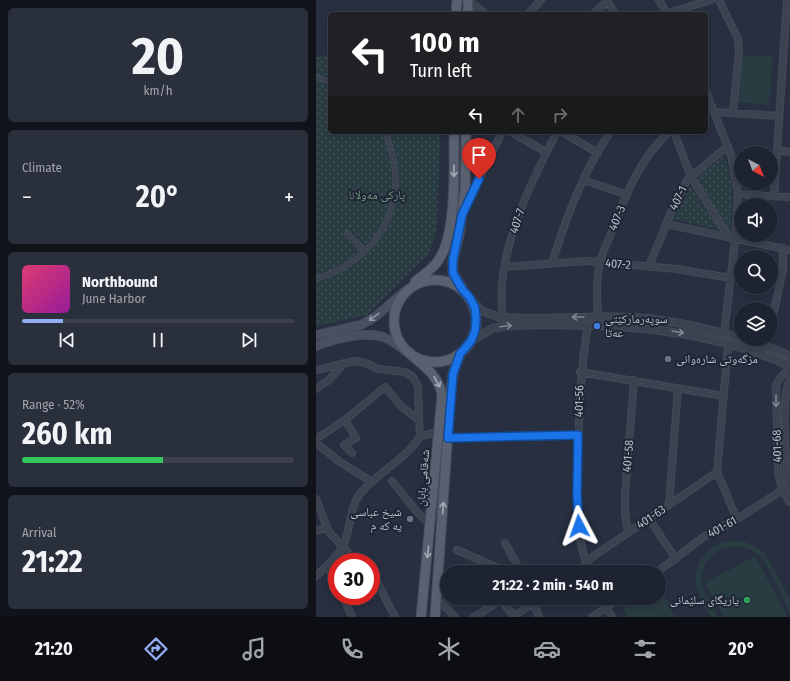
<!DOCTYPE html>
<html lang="en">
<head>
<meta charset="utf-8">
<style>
  :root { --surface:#1d2330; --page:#2a2f3c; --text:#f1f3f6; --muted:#a0a4ab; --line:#3b404c; --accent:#93aef4 }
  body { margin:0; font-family:"Fira Sans Condensed","Noto Naskh Arabic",sans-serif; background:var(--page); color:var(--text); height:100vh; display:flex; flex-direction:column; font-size:15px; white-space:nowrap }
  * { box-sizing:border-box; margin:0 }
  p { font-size:13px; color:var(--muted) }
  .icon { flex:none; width:22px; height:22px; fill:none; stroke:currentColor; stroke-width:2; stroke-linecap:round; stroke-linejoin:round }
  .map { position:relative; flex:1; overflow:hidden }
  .panel { display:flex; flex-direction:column; gap:8px; padding:8px; background:#10131a; width:316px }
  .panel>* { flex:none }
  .banner { position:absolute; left:12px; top:12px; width:380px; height:122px; border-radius:6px; box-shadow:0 2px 6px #0003,0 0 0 1px var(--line); background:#202124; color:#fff; overflow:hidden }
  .needle { width:26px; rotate:138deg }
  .fabs { position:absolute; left:418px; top:146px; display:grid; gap:8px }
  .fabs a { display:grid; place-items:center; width:44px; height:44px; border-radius:50%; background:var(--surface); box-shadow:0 2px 6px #0003,0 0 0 1px var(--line); font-size:20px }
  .speed { position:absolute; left:12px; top:553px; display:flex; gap:8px; font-size:20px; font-weight:700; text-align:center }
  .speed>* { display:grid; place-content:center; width:52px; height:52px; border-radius:50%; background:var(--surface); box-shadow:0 2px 6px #0003,0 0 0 1px var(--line); line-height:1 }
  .speed .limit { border:6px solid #d22; background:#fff; color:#111 }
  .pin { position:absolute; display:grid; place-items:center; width:34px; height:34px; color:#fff; margin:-41px -17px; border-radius:50% 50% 50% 0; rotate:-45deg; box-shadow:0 0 4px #0007 }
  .pin .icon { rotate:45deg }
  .me { position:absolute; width:44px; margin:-22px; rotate:356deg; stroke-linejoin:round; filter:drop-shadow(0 0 3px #0008) }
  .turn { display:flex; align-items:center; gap:14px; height:84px; padding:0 16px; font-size:18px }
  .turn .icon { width:52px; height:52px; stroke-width:2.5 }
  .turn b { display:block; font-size:28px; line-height:34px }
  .lanes { display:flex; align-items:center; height:38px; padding:0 16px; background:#0003; justify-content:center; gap:20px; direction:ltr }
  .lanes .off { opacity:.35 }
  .big { font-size:30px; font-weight:700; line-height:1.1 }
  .panel .tile { flex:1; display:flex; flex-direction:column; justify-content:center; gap:6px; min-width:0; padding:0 14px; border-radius:6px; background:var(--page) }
  .panel .dial { align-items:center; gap:0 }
  .dial b { font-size:52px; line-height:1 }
  .song { display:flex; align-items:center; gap:12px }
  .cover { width:48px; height:48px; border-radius:6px; background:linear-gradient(135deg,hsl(340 70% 55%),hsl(300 70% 35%)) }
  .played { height:4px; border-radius:2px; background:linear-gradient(90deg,var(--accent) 15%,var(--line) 15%) }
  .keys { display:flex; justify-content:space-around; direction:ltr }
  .heat { display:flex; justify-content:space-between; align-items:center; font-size:22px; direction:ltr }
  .charge { height:6px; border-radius:3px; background:linear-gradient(90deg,#34c759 52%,var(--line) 0) }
  .trip { position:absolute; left:124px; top:565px; width:226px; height:40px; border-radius:20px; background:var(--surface); box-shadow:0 2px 6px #0003,0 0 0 1px var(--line); font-weight:700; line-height:40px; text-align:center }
  .tab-bar { display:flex; height:64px; justify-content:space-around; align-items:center; background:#0c0e13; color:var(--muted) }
  .tab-bar .icon { width:28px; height:28px }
  .tab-bar .current { color:var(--accent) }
  .tab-bar b { font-size:18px; color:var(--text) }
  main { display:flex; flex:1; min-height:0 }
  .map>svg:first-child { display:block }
</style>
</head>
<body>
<main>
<section class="panel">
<div class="tile dial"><b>20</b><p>km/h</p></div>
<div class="tile"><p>Climate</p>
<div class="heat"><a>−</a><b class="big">20°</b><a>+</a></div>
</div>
<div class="tile">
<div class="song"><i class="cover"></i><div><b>Northbound</b><p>June Harbor</p></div></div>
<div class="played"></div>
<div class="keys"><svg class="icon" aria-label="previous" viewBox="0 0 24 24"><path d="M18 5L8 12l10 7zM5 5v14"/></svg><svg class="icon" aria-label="pause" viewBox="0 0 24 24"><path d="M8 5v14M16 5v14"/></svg><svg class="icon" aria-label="next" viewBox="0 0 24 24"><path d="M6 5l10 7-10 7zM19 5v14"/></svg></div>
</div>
<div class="tile"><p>Range · 52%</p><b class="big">260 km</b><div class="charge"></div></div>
<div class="tile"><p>Arrival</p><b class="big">21:22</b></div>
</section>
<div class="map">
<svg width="474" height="617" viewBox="0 0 474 617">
  <defs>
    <pattern id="park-dots" width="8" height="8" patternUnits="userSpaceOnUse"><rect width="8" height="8" fill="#293c41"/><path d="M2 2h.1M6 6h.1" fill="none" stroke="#46565b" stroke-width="1.8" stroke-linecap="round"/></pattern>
  </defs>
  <rect width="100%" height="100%" fill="#272f40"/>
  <path fill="url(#park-dots)" d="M14,54V132H124L121,229L113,253L51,315L0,326V57Z
    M408,156C419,186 417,201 414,232L380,178Z
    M374,186L404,230L357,219Z"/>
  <path fill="#293c41" d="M426,55L457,57L453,105L422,102Z
    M413,541L430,542L442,548L449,554L474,599V613C466,597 453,564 441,554C421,538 386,550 386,578C385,591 396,605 402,617H394C389,608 384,599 381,589C374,567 391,544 413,541Z
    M439,556L472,617H408L389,583Z
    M345,589L359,617H311L307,609L328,598H343Z"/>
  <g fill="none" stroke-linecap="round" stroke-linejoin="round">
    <defs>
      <path id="pedestrian" d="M0,77L14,82
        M31,233L49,251
        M0,279C68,257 96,198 69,132"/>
      <path id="minor" d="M152,0L170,14
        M291,0L299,14
        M343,0L351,14
        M403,0L422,39L423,51L417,112
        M212,14L225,0
        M277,14L292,1
        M349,14L395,0
        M390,92L415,155L422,194L419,240L408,334
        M399,112L463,116
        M195,132L230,152
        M246,132L282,153
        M358,132L375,177L412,236
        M461,150L474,152
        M268,180L311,195
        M422,194L474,197
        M458,196L471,0
        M149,208L186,132
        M350,224L474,250
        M236,263C250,218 267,172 294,132
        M333,266L357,208L371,180L412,146
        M189,267L271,261L361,269L415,278
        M186,317C186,306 185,294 186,283C192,229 216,180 241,132
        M282,317C281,299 280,280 284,262C286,253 291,243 295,234C308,198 324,158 353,132
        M272,325C264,372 263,413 262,460C261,496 258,538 274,572
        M455,326L467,269V248
        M412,345L401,472L421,519
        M474,368L465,377L460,385L462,472L466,490L474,502
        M0,370L39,361L49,363L62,369L89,372L97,377L102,386L103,420
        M264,372L408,396
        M0,389L13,380L28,363
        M29,420L40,438L28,445L36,453
        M132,438L262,435
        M0,439L29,420L69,387L85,406L103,420L104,436L123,432
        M0,443L24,462L56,482
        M76,481L101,512L115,526
        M0,499L13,532L41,562
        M473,501C472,477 463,396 474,380
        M353,505L362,388
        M333,519L360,559
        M0,531L11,527
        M312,533L309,513V495L318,380
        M189,543L205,572
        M141,550L191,572
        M269,562L401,472
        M11,566L21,584
        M341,572L389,536L421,519L474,485
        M55,575L59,578L79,617
        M0,576C9,568 21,557 27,546C35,530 33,508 44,494C61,472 89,461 104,436
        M27,596L36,617
        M120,597L139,617
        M183,598L198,616
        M216,598L223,617
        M286,598L296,617
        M158,617L180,603L181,598
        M196,617L218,603
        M276,617L304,598"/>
      <path id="tertiary" d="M154,298L166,311L183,317C222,321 263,316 302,317C343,317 385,327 425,338
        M427,339L450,346L474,356
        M155,341L177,328L189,326C211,324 233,325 255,325C331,326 404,334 474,366"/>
      <path id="secondary" d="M0,335L45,325L59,317L88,292
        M0,346C19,339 47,331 67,337C76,340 83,346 91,352"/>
      <path id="primary" d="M140,14L141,0
        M152,14V0
        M78 321a41 41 0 1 1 82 0a41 41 0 1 1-82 0Z
        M99,282C106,275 116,270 122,261C141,235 138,165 138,132
        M146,288L137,273V260L143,235L149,190L150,132
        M94,354C108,366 124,377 126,396L105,617
        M119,617L135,389L137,374L144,354"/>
    </defs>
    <use href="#pedestrian" stroke="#454a59" stroke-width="6"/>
    <use href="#minor" stroke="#454a59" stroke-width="8"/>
    <use href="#tertiary" stroke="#454a59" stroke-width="9"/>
    <use href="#secondary" stroke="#454a59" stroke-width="10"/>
    <use href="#primary" stroke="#454a59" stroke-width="11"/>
    <use href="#pedestrian" stroke="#3b4250" stroke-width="4.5"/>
    <use href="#minor" stroke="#3b4250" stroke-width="6"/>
    <use href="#tertiary" stroke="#3b4250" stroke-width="7"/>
    <use href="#secondary" stroke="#495063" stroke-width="8"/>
    <use href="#primary" stroke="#596070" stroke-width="9"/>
  </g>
  <defs><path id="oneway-shaft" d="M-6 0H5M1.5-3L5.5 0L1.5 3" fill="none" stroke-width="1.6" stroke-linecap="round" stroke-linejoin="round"/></defs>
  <g stroke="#a5aab8">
    <use href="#oneway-shaft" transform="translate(138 171) rotate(91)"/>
    <use href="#oneway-shaft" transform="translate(121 382) rotate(61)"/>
    <use href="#oneway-shaft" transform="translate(127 508) rotate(-86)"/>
    <use href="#oneway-shaft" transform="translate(112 552) rotate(96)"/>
  </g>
  <use stroke="#9197a6" href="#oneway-shaft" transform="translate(58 317) rotate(144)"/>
  <g stroke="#808693">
    <use href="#oneway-shaft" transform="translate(262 317) rotate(180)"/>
    <use href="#oneway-shaft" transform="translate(190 326) rotate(-7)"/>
    <use href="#oneway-shaft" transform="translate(362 332) rotate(10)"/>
    <use href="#oneway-shaft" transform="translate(460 401) rotate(90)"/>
  </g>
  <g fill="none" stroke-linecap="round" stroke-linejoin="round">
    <defs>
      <path id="route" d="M163,179L146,215L137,260V273L146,289L154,298L159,308L160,320L159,331L155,341L144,354L137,374L132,438L262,435L261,496L263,526"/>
    </defs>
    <use href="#route" stroke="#114b97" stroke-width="10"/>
    <use href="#route" stroke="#1a73e8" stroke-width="7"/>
  </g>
  <circle fill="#3f7fe0" stroke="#202635" stroke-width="1.5" cx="281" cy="326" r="4"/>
  <g fill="#6b7280" stroke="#202635" stroke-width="1.5">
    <circle cx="352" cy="359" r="4"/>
    <circle cx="94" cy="519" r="4"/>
  </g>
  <circle fill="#2e9e5b" stroke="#202635" stroke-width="1.5" cx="431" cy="600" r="4"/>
  <g text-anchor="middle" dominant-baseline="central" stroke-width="4" stroke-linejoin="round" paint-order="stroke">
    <g font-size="12" fill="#709a7e" stroke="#202635">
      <text x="61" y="195">پارکی مەولانا</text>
    </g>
    <g font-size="12" fill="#b8bdca" stroke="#202635">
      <text transform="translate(362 198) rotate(-64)">407-1</text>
      <text transform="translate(301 218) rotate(-68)">407-3</text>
      <text transform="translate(201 221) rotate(-72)">407-7</text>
      <text transform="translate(302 264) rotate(4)">407-2</text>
      <text transform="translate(263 401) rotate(-89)">401-56</text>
      <text transform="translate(461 446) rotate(-92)">401-68</text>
      <text transform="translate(312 456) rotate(-85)">401-58</text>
      <text transform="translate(107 478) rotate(-85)">شەقامی بابان</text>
      <text transform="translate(335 517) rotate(-34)">401-63</text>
      <text transform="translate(406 527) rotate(-29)">401-61</text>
    </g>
    <g font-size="12" fill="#b8bdca" stroke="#202635" text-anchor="start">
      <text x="289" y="319">سوپەرمارکێتی<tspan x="289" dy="14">عەتا</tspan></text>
      <text x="360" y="359">مزگەوتی شارەوانی</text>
      <text x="86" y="512" text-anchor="end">شیخ عباسی<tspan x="86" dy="14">یه که م</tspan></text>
      <text x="423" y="600" text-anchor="end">یاریگای سلێمانی</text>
    </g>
  </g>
</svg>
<div class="fabs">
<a><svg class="needle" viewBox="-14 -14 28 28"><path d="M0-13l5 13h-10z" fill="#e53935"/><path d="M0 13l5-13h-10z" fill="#a0a4ab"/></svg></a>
<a><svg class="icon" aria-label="sound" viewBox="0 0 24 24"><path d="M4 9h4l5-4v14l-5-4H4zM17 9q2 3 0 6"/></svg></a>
<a><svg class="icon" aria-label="search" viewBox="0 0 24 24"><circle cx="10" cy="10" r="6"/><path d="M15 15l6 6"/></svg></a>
<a><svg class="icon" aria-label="layers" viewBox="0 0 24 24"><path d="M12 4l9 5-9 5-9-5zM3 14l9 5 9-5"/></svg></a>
</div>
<div class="speed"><div class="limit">30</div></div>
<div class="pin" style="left:163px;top:179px;background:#d93025"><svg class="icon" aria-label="arrive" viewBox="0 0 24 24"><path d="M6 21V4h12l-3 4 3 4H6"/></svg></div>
<svg class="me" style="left:263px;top:526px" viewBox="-20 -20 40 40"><path d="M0-17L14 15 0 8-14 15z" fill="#1a73e8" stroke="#fff" stroke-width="4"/></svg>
<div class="trip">21:22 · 2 min · 540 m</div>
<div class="banner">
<div class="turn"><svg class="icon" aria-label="left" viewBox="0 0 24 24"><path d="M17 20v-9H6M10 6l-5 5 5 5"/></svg><div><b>100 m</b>Turn left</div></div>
<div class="lanes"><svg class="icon" aria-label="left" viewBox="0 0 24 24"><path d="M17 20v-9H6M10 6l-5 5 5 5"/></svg><svg class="icon off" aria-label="ahead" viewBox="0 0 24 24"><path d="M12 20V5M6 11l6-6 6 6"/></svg><svg class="icon off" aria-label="right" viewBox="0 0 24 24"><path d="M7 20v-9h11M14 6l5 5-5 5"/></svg></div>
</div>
</div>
</main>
<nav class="tab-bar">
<b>21:20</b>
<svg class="icon current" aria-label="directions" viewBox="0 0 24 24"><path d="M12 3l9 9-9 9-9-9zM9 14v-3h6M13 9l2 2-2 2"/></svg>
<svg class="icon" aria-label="music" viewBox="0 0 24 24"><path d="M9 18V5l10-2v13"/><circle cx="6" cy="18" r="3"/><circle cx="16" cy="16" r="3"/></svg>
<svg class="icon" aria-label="phone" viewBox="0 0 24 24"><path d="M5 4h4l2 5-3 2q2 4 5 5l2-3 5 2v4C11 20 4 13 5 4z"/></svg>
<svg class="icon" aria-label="climate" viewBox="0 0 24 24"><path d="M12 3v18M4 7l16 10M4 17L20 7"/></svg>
<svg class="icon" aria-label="car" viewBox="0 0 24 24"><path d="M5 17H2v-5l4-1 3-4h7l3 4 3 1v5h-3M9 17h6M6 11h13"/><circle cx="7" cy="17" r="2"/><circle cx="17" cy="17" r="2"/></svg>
<svg class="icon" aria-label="filters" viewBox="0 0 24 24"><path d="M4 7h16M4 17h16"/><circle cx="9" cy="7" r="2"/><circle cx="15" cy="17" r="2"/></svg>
<b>20°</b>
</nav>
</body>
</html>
